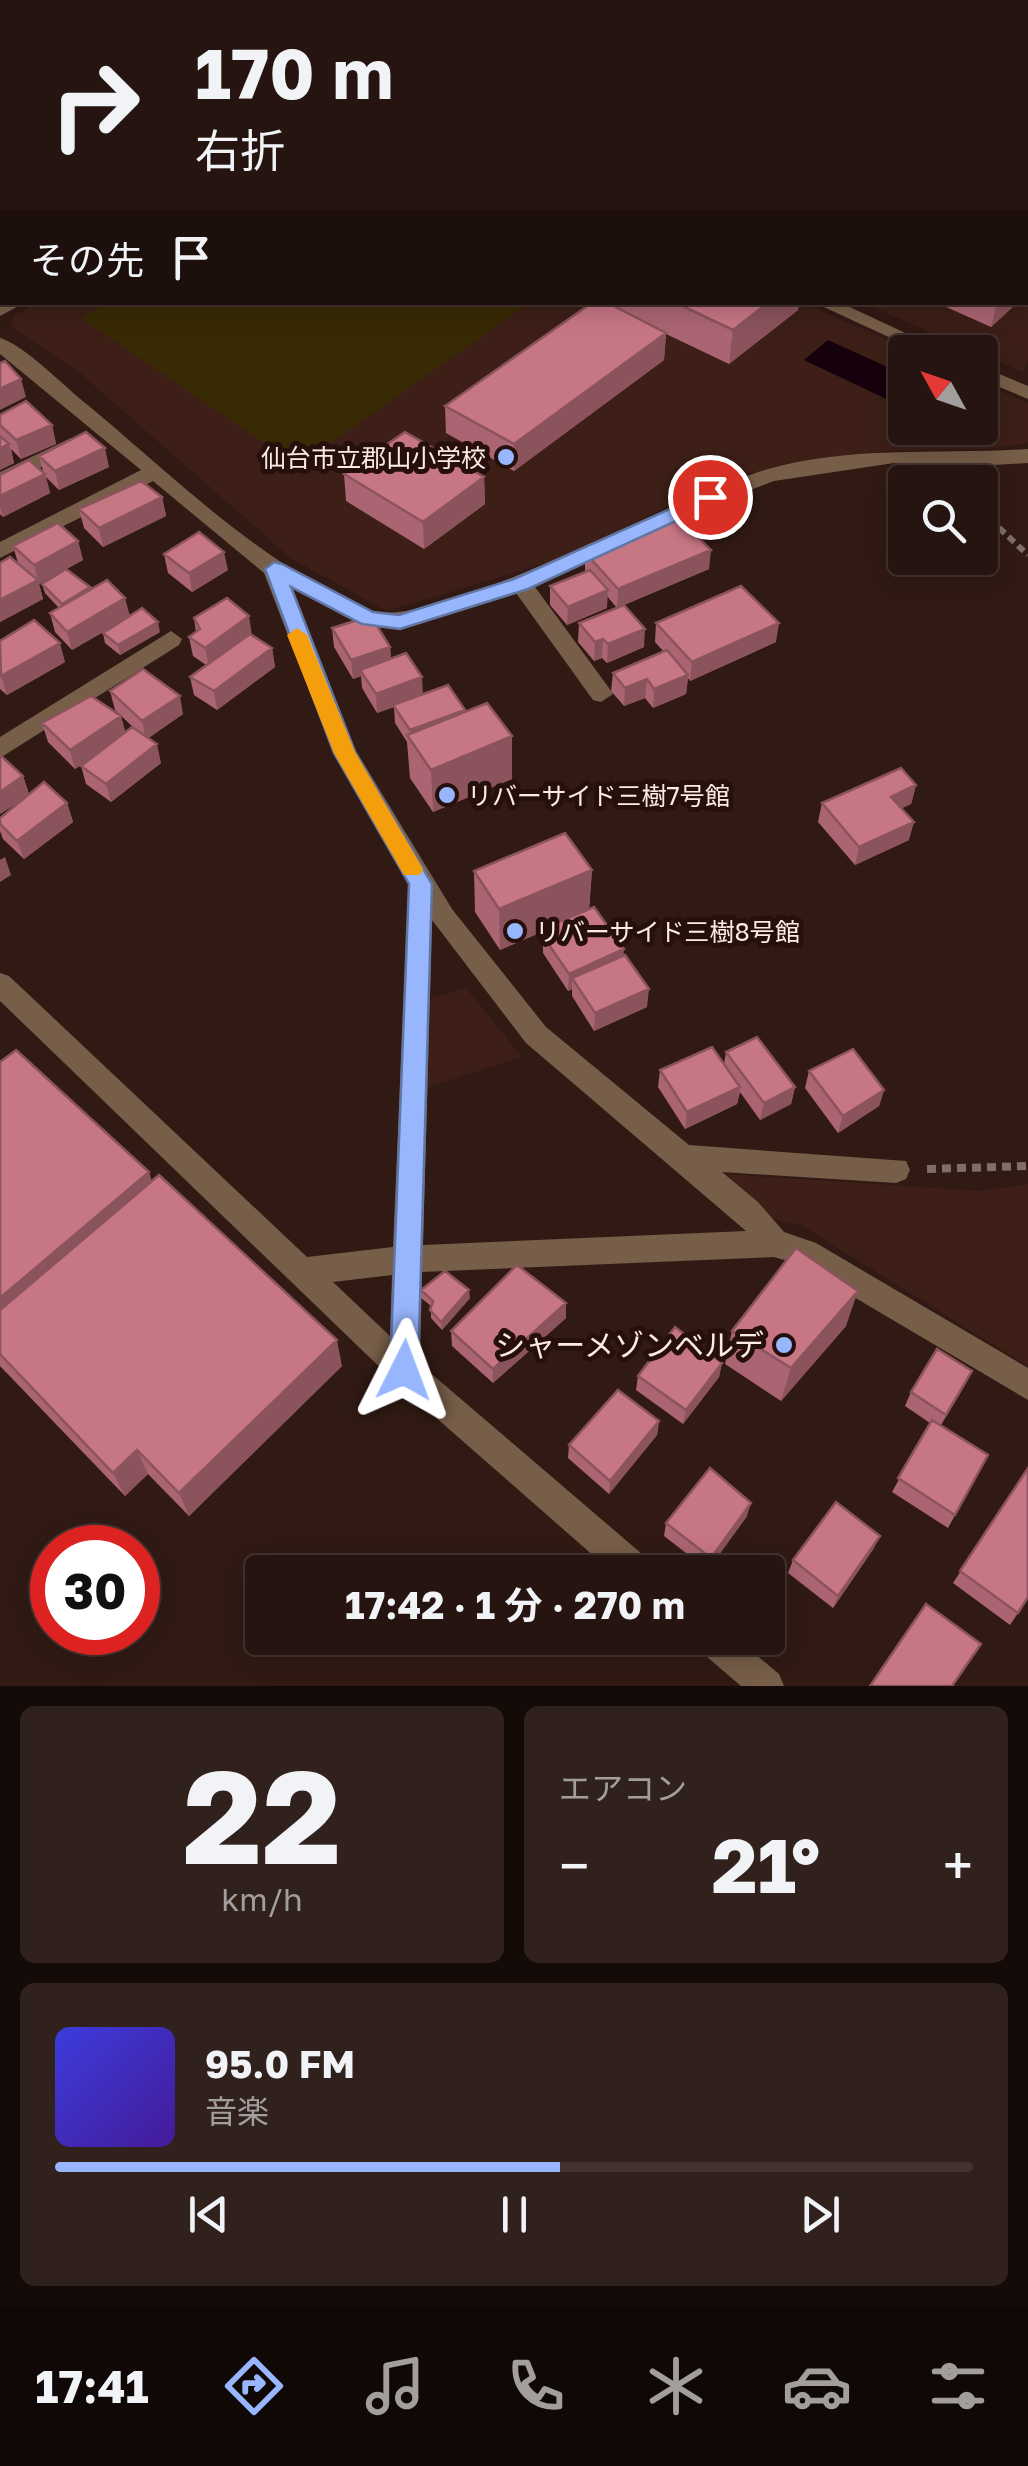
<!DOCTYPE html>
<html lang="ja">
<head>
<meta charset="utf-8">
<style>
  :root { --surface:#25140f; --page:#31211d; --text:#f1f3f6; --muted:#a39e9e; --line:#42332f; --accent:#97b6fd }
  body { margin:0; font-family:"Golos Text","Noto Sans JP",sans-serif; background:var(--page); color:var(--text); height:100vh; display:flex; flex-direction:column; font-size:38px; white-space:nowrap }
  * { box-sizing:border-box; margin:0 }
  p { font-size:32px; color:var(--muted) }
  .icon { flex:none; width:55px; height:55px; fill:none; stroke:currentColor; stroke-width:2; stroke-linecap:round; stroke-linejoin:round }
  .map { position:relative; height:1686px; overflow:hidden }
  .side { display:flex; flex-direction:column; gap:20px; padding:20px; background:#140b08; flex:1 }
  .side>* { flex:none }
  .banner { position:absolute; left:0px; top:0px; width:1030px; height:305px; box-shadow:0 5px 25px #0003,0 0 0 2px var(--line); background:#25140f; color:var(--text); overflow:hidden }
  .needle { width:65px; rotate:310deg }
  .controls { position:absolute; left:888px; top:335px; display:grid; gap:20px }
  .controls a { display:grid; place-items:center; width:110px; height:110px; border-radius:10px; background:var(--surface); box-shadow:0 5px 25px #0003,0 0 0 2px var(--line); font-size:50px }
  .speed { position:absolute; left:30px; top:1525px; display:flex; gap:20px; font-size:50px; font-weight:700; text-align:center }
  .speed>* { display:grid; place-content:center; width:130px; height:130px; border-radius:50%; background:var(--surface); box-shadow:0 5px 25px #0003,0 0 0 2px var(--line); line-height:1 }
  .speed .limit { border:15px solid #d22; background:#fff; color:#111 }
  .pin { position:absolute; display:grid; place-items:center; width:85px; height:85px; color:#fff; margin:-42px; border:5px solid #fff; border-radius:50%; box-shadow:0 2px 10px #0007 }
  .me { position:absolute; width:110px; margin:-55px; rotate:3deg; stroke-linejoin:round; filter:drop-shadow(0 0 8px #0008) }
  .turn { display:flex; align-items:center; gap:35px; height:210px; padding:0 30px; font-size:45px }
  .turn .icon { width:130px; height:130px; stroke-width:2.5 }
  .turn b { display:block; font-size:70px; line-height:85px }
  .then { display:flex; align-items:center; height:95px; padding:0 30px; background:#0003; gap:20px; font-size:38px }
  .big { font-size:75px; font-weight:700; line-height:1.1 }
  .side .card { flex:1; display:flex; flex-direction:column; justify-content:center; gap:15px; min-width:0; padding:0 35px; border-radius:15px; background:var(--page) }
  .side .dial { align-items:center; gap:0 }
  .dial b { font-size:130px; line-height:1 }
  .song { display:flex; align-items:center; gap:30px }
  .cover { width:120px; height:120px; border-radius:15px; background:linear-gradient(135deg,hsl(240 70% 55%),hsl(260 70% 35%)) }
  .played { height:10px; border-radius:5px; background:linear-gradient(90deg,var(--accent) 55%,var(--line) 55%) }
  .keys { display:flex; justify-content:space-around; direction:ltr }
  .heat { display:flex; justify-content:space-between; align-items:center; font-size:55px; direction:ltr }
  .side .tiles { flex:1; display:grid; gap:20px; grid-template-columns:1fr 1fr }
  .card:last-child { grid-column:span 2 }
  .trip { position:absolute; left:245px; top:1555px; width:540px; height:100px; border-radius:10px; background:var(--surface); box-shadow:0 5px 25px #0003,0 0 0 2px var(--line); font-weight:700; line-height:100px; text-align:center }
  .tab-bar { display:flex; height:160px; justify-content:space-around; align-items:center; background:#0f0806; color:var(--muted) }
  .tab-bar .icon { width:70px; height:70px }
  .tab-bar .selected { color:var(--accent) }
  .tab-bar b { font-size:45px; color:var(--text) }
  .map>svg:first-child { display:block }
</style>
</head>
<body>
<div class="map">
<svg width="1028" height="1686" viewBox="0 0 1028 1686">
  <rect width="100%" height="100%" fill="#311a14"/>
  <path fill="#3d1f17" d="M1028,195V360L1023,372L863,303L1028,302Z
    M40,302L803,303L915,352H905V428H980V382L1028,403V443L985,449L874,452L745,474L695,493L565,557L387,611L292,559L80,373L11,327L13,315Z
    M466,988L522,1057L428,1087L431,998Z
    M724,1174L980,1191L1028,1184V1366L801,1225L774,1219Z"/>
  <path fill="#382a04" d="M106,303V302L529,303L298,466L81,318Z"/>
  <path fill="#16000d" d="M828,340L905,375V403L901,406L804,360Z"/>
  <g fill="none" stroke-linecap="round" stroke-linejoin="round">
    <path stroke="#826e68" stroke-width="6" stroke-dasharray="8 5" stroke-linecap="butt" d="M980,510L1028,555"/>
    <path stroke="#826e68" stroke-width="8" stroke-dasharray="9 6" stroke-linecap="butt" d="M927,1169L1028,1166"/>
    <path fill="#775e49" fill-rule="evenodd" d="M625,0H645L647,2H627Z
      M26,302L0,316V303Z
      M813,302H839L946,352H921Z
      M0,338C24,345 63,385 84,402C173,475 261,566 370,610C429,634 688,492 765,470C851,445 940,455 1028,449V463L962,467L894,463L774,481L683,516L535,587L609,688L613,694L601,702L593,700L516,593L400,630L361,625L292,588L356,751L452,909L546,1027L689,1145L906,1161L910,1170L906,1179L896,1183L722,1172L758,1202L784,1232L816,1243L1028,1368V1400L798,1264L774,1257L422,1272L420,1364L649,1560L654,1572H612L393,1380L0,1001V973L9,976L307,1257L393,1247L409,881L333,753L264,573L153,481L0,558V542L141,470L0,354ZM432,920L526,1043L746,1231L423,1245ZM392,1275L390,1336L333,1282Z
      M980,366L1028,386V399L980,379Z
      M71,438L78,440V450L0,487V472Z
      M171,631L182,639L179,645L0,758V737Z
      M694,1638H736L779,1674L784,1686H741L699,1650Z"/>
  </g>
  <path fill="#ab6572" d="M593,302H799L798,310L729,364L666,334L664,360L514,471L446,433L445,406Z
    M935,302H1018L991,327Z
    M0,415L52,425L56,444L21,459L11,449L14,463L0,470Z
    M39,456L109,467L59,490L46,477L50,493L3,517L0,514V475L43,471Z
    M344,474L484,477L485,504L424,549L346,501Z
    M162,497L166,516L103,547L84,528L79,509Z
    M646,520L709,569L617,608L607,596V608L567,625L550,605V586L585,572V552L645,528Z
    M78,541L83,560L39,584L43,599L0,622V563H18L13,546Z
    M164,554L228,570L192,592L168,573Z
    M42,584L90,587L130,616L160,632L120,655L105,643L103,633L124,620L72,650L55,632L50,613L59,608L45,593Z
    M194,618L252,635L272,648L275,667L217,710L194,695L190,677L206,665L193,656L189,637L196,632Z
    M579,623L644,647L607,663L602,658L594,661L578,642Z
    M656,623L776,642L690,681L688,678L686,694L653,708L645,698L624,706L611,691L613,673L664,652L655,642Z
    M332,628L390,647L391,659L423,694L465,712L512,736V779L433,812L410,778L407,742L395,723L394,707L377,713L362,688L361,676L353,679L334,647Z
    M0,641L65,662L7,695L0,689Z
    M110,691L183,714L148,738L161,763L111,802L86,784L81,766L96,755L75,769L48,742L42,723L121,716L125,732L136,730L115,710Z
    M23,776L29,794L67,803L73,822L24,859L3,839L0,831V818L25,798L0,814Z
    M916,785L911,804L902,808L909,840L855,865L818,822L822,803Z
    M592,870L589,909L624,956L647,1007L594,1031L572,996V989L568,991L543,953V936L549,933V929L500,950L475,912L474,871Z
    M726,1052L795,1087L791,1104L760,1120L740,1092L737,1104L685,1129L658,1087L660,1070L724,1064Z
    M0,1062L149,1172L151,1181L342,1366L189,1516L148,1474L125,1496L0,1366Z
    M809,1071L884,1090L879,1106L838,1133L805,1088Z
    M421,1290L470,1298L442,1330L431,1318V1306L421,1298Z
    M566,1318L493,1383L452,1346L451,1331Z
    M846,1326L781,1401L725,1364L732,1331Z
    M722,1363L719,1377L683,1424L636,1390L638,1376Z
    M965,1385L941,1425L988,1455L948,1528L892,1492L930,1423L905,1406L911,1392Z
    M659,1421L657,1435L609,1494L568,1458L569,1445Z
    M1028,1468L1018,1613L1010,1625L953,1583Z
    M747,1516L708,1570L664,1536L666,1523Z
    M874,1548L833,1608L788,1573L793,1560Z"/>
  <path fill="#8b535c" d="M769,302H799L798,310L729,364L733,330Z
    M997,302H1018L991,327Z
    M666,333L664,360L514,471V444Z
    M21,379L26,397L0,410V389Z
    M52,425L56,444L21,459L16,440Z
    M9,444L14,463L0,470V448Z
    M105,448L109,467L59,490L55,471Z
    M45,474L50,493L3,517L0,507V496Z
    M484,477L485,504L424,549L423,522Z
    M162,497L166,516L103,547L99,528Z
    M78,541L83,560L39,584L34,565Z
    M711,550L709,569L617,608L618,589Z
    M224,552L228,570L192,592L189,573Z
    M38,580L43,599L0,622V600Z
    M608,590L607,608L567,625L568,607Z
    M125,598L130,616L72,650L67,632Z
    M249,616L252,635L209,667L205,648Z
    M158,622L160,632L120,655L118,645Z
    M779,623L776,642L690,681L692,662Z
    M645,629L644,647L607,663L608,644Z
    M603,639L602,658L594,661L595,642Z
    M60,643L65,662L7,695L1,676Z
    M390,647L392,666L360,670L361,676L353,679L351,660Z
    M272,648L275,667L217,710L214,691Z
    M688,675L686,694L653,708L654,689Z
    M422,677L423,696L377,713L376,694Z
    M647,679L645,698L624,706L625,688Z
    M180,696L183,714L146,740L142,721Z
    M465,710L466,729L411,741L410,730Z
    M121,716L126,734L75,769L70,750Z
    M512,736V779L433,812L431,770Z
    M157,744L161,763L111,802L106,784Z
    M23,776L29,795L0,814V792Z
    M916,785L911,804L887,815L891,797Z
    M67,803L73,822L24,859L17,841Z
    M914,822L909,840L855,865L859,847Z
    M5,857L11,875L0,882V860Z
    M592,870L589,911L500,950L499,909Z
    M624,949L623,966L572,978V989L568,991L569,974Z
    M649,989L647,1007L594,1031L595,1013Z
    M740,1087L737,1104L685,1129L687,1112Z
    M795,1087L791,1104L760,1120L764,1103Z
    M884,1090L879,1106L838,1133L843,1116Z
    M149,1172L158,1200L0,1337V1298Z
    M469,1290L470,1298L442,1330L441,1322Z
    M858,1291L846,1326L781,1401L791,1368Z
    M566,1303V1318L493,1383V1369Z
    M337,1340L342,1366L189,1516L179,1493Z
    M722,1363L719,1377L683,1424L686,1410Z
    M972,1371L965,1385L939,1428L946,1415Z
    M659,1421L657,1435L609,1494L610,1481Z
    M137,1450L148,1474L125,1496L113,1473Z
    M751,1503L747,1516L708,1570L711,1558Z
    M880,1536L874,1548L833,1608L838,1596Z"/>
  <path fill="#c77684" stroke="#8b535c" stroke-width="2.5" d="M593,302H606L666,333L514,444L445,406Z
    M674,302H769L733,330Z
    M5,361L21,379L0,389V363Z
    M26,401L52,425L16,440L0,425V415Z
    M86,432L105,448L55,471L39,456Z
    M405,432L484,477L423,522L344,474Z
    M0,436L9,444L0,448Z
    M29,460L45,474L0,496V475Z
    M141,481L162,497L99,528L79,509Z
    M671,510L711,550L618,589L585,552L651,526L646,520Z
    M58,523L78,541L34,565L13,546Z
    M199,532L224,552L189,573L164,554Z
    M10,557L38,580L0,600V563Z
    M66,569L90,587L62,604L42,584Z
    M590,570L608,590L568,607L550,586Z
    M107,580L125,598L67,632L50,613Z
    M741,586L779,623L692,662L656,623Z
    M227,598L249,616L205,648L189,637L200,629L194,618Z
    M624,605L645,629L608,644L603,639L595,642L579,623Z
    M142,608L158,622L118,645L103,633Z
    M371,616L390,647L351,660L332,628Z
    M34,620L60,643L1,676L0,641Z
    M250,634L272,648L214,691L190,677Z
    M667,650L688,675L654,689L647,679L625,688L613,673Z
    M406,653L422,677L376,694L360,670Z
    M143,669L180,696L142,721L110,691Z
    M448,685L465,710L410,730L393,705Z
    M91,696L121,716L70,750L42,723Z
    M487,703L512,736L431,770L407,735Z
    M132,727L157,744L106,784L81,766Z
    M0,755L23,776L0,792Z
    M901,768L916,785L891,797L914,822L859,847L822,803Z
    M44,782L67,803L17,841L0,824V818Z
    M565,833L592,870L499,909L474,871Z
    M594,907L624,949L569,974L543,936L553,932L549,926Z
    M625,955L649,989L595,1013L572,978Z
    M757,1037L795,1087L764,1103L726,1052Z
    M712,1047L740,1087L687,1112L660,1070Z
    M853,1049L884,1090L843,1116L809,1071Z
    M16,1050L149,1172L0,1298V1062Z
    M159,1175L337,1340L179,1493L137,1450L113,1473L0,1354V1310Z
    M796,1248L858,1291L791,1368L732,1331Z
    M517,1265L566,1303L493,1369L451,1331Z
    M445,1271L469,1290L441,1322L430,1310L433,1301L421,1290Z
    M675,1327L722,1363L686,1410L638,1376Z
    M937,1349L972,1371L946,1415L911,1392Z
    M618,1390L659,1421L610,1481L569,1445Z
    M932,1420L988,1455L955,1515L898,1478Z
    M710,1468L751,1503L711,1558L666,1523Z
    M1028,1468V1597L1018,1613L960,1571Z
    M836,1502L880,1536L838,1596L793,1560Z
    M926,1604L981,1644L952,1686H870Z"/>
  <path fill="#97b6fd" stroke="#6276a4" stroke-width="2.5" d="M710,491L720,497L717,502L528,589L400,629L362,624L291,587L355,752L432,884L418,1370L414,1379L404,1383L394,1379L390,1370L409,884L334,753L265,569L274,562L282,564L373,612L399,615L514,579Z"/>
  <path fill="#f59e0b" d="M297,628L307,635L355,752L423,869L420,875H404L334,753L287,635Z"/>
  <g fill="#97b6fd" stroke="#27100b" stroke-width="4">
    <circle cx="506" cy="457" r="10"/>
    <circle cx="447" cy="795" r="10"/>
    <circle cx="515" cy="931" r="10"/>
    <circle cx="784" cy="1345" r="10"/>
  </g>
  <g text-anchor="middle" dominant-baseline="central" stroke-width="10" stroke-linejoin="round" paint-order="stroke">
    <g font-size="25" fill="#fbeae5" stroke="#27100b" text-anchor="start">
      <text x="486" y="457" text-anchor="end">仙台市立郡山小学校</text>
      <text x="467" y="795">リバーサイド三樹7号館</text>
      <text x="535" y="931">リバーサイド三樹8号館</text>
    </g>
    <g font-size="30" fill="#fbeae5" stroke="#27100b" text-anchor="end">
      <text x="764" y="1345">シャーメゾンベルデ</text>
    </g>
  </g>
</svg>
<div class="controls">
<a><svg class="needle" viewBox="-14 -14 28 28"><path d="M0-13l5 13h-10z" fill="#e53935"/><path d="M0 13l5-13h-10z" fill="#a39e9e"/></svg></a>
<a><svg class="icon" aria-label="search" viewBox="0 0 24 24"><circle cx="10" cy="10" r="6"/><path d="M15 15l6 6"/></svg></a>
</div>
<div class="speed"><div class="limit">30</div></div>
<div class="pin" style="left:710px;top:497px;background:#d93025"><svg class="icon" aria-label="arrive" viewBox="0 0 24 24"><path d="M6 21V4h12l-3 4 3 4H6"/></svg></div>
<svg class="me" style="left:404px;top:1370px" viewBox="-20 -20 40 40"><path d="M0-17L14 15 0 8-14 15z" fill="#97b6fd" stroke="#fff" stroke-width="4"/></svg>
<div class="trip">17:42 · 1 分 · 270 m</div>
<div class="banner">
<div class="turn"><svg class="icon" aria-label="right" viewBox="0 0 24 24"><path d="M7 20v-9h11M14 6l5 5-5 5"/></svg><div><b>170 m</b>右折</div></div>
<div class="then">その先<svg class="icon" aria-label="arrive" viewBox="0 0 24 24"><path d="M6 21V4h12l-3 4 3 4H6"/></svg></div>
</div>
</div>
<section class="side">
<div class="tiles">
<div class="card dial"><b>22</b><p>km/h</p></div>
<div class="card"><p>エアコン</p>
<div class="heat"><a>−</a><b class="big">21°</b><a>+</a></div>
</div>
<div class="card">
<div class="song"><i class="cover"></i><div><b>95.0 FM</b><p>音楽</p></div></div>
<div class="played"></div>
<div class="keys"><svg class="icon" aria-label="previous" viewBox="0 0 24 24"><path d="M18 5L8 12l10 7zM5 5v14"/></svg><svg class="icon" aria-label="pause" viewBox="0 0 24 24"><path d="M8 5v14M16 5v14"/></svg><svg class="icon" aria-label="next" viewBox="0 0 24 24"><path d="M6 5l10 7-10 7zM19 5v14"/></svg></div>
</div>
</div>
</section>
<nav class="tab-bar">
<b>17:41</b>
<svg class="icon selected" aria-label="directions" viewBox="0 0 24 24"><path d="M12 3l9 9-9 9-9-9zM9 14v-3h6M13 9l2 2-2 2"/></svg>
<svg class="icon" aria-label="music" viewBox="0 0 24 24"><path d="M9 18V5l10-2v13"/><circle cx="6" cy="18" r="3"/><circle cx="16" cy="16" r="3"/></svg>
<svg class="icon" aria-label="phone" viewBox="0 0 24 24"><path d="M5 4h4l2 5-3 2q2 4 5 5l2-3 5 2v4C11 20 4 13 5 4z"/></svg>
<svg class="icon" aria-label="climate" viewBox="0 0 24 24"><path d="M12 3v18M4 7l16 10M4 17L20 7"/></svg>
<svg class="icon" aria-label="car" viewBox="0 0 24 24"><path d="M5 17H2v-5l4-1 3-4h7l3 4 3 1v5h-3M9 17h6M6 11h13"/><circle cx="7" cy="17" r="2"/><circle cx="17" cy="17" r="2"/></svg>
<svg class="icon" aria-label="filters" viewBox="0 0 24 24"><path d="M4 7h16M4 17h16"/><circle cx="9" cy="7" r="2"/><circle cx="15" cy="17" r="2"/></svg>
</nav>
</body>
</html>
